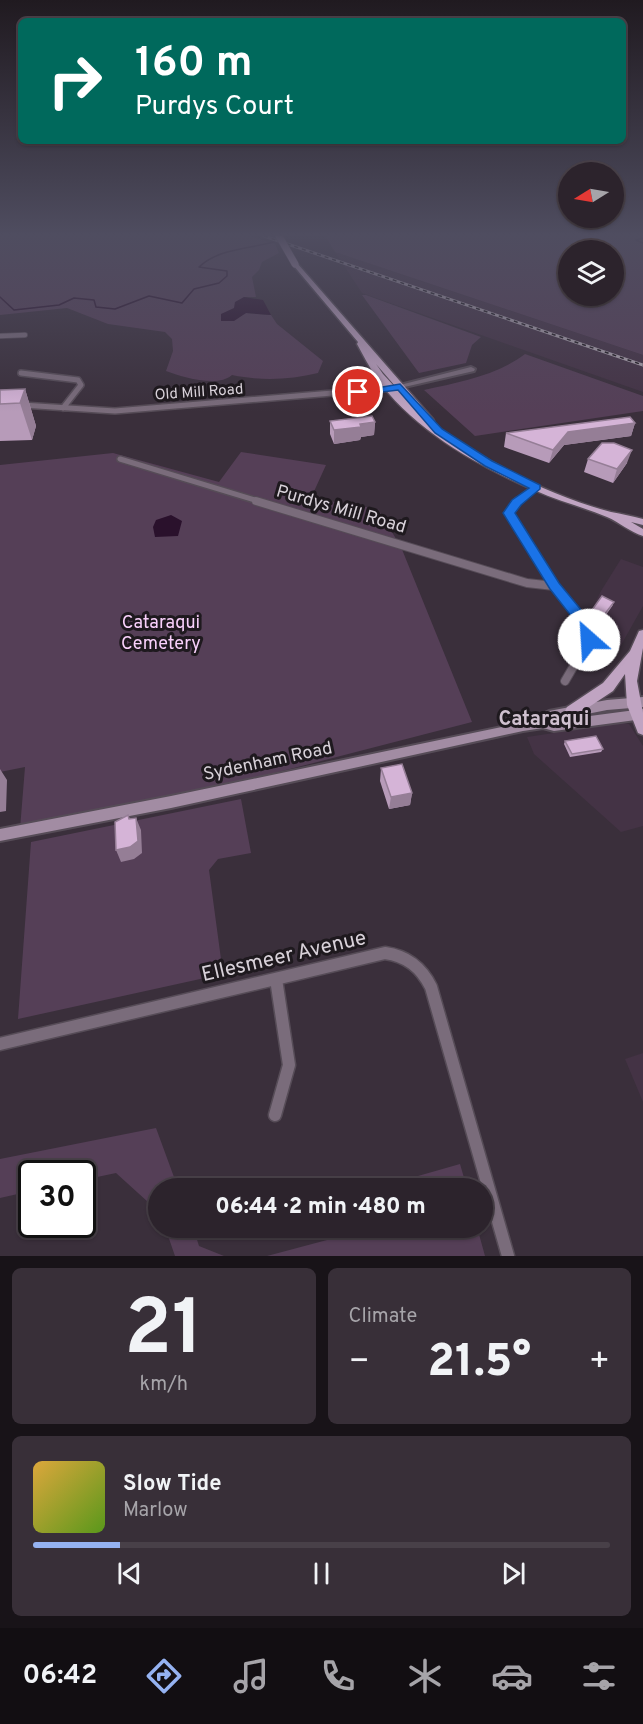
<!DOCTYPE html>
<html lang="en">
<head>
<meta charset="utf-8">
<style>
  :root { --surface:#2c232c; --page:#382f38; --text:#f1f3f6; --muted:#a6a4a9; --line:#484048; --accent:#95b2f1 }
  body { margin:0; font-family:Overpass,sans-serif; background:var(--page); color:var(--text); height:100vh; display:flex; flex-direction:column; font-size:22px; white-space:nowrap }
  * { box-sizing:border-box; margin:0 }
  p { font-size:20px; color:var(--muted) }
  .icon { flex:none; width:33px; height:33px; fill:none; stroke:currentColor; stroke-width:2; stroke-linecap:round; stroke-linejoin:round }
  .map { position:relative; height:1256px; overflow:hidden }
  .sheet { display:flex; flex-direction:column; gap:12px; padding:12px; background:#181318; flex:1 }
  .sheet>* { flex:none }
  .hud { position:absolute; left:18px; top:18px; width:608px; height:126px; border-radius:9px; box-shadow:0 2px 4px #0004,0 0 0 2px var(--line); background:#00695c; color:#fff; overflow:hidden }
  .needle { width:39px; rotate:259deg }
  .tools { position:absolute; left:558px; top:162px; display:grid; gap:12px }
  .tools a { display:grid; place-items:center; width:66px; height:66px; border-radius:50%; background:var(--surface); box-shadow:0 2px 4px #0004,0 0 0 2px var(--line); font-size:30px }
  .speed { position:absolute; left:18px; top:1160px; display:flex; gap:12px; font-size:30px; font-weight:700; text-align:center }
  .speed>* { display:grid; place-content:center; width:78px; height:78px; border-radius:50%; background:var(--surface); box-shadow:0 2px 4px #0004,0 0 0 2px var(--line); line-height:1 }
  .speed .limit { border:3px solid #111; border-radius:9px; background:#fff; color:#111 }
  .pin { position:absolute; display:grid; place-items:center; width:51px; height:51px; color:#fff; margin:-26px; border:3px solid #fff; border-radius:50%; box-shadow:0 2px 6px #0007 }
  .me { position:absolute; width:66px; margin:-33px; rotate:334deg; stroke-linejoin:round; filter:drop-shadow(0 0 4px #0008) }
  .turn { display:flex; align-items:center; gap:21px; height:126px; padding:0 18px; font-size:27px }
  .turn .icon { width:78px; height:78px; stroke-width:2.5 }
  .turn b { display:block; font-size:42px; line-height:51px }
  .big { font-size:45px; font-weight:800; line-height:1.1 }
  .sheet .tile { flex:1; display:flex; flex-direction:column; justify-content:center; gap:9px; min-width:0; padding:0 21px; border-radius:9px; background:var(--page) }
  .sheet .dial { align-items:center; gap:0 }
  .dial b { font-size:78px; line-height:1 }
  .song { display:flex; align-items:center; gap:18px }
  .cover { width:72px; height:72px; border-radius:9px; background:linear-gradient(135deg,hsl(40 70% 55%),hsl(90 70% 35%)) }
  .played { height:6px; border-radius:3px; background:linear-gradient(90deg,var(--accent) 15%,var(--line) 15%) }
  .keys { display:flex; justify-content:space-around; direction:ltr }
  .heat { display:flex; justify-content:space-between; align-items:center; font-size:33px; direction:ltr }
  .sheet .tiles { flex:1; display:grid; gap:12px; grid-template-columns:1fr 1fr }
  .tile:last-child { grid-column:span 2 }
  .trip { position:absolute; left:148px; top:1178px; width:345px; height:60px; border-radius:30px; background:var(--surface); box-shadow:0 2px 4px #0004,0 0 0 2px var(--line); font-weight:800; line-height:60px; text-align:center }
  .dock { display:flex; height:96px; justify-content:space-around; align-items:center; background:#120e12; color:var(--muted) }
  .dock .icon { width:42px; height:42px }
  .dock .on { color:var(--accent) }
  .dock b { font-size:27px; color:var(--text) }
  .map>svg:first-child { display:block }
</style>
</head>
<body>
<div class="map">
<svg width="643" height="1256" viewBox="0 0 643 1256">
  <rect width="100%" height="100%" fill="#3a2f3b"/>
  <path fill="#443345" d="M335,252L643,355V392L362,293Z
    M621,559L643,567V606L620,647L595,635L587,620L601,591Z
    M621,723L629,724L643,746V826L621,832L534,754L527,737Z
    M643,1053V1102L625,1059Z"/>
  <path fill="#553f57" fill-rule="evenodd" d="M0,236H250L275,244L279,253L262,262L259,270L252,277L256,297H244L238,317L246,313L271,315L277,324L323,361L318,373C289,380 261,381 232,375C218,388 182,377 166,371L173,351L172,339L165,332L108,324L67,308L0,315Z
    M325,236H643V355L335,252ZM568,250H614V296H568Z
    M362,295H366L481,337L472,345L466,363L419,373Z
    M525,354L643,396V411L475,436L424,390C459,382 496,376 525,354Z
    M241,452L326,465L311,498L378,509L401,547L472,722L178,798L20,829L25,767L0,772V465L113,453L219,482Z
    M241,799L251,853L218,859L209,870L223,974L18,1019L31,842Z
    M156,1128L178,1188H159V1212L116,1173L83,1180L82,1173H32L31,1191L0,1198V1159Z
    M460,1164L467,1188H392L397,1182Z
    M165,1227H193L199,1246L224,1256H175Z
    M361,1227H477L485,1256H267L357,1232Z"/>
  <path fill="#2a112c" d="M244,297L263,300L271,315L246,313L234,321H221V314L234,308L235,302Z
    M171,515L182,521L178,536L155,537L153,527L156,520Z"/>
  <g fill="none" stroke-linecap="round" stroke-linejoin="round">
    <path stroke="#2a112c" stroke-width="1.5" d="M643,238L636,240L643,243
      M0,297L14,310L59,305L74,298L94,300L96,307L115,309L149,296L182,303L194,289L219,283L227,276V271L199,267C219,248 251,249 277,241"/>
    <defs>
      <path id="minor-far3" d="M0,336L25,335"/>
      <path id="minor-far2" d="M21,373L78,380L81,385L63,408
        M22,405L115,411L393,388
        M120,459L261,502
        M516,502L536,487"/>
      <path id="minor-far1" d="M256,501L527,583L554,586
        M518,501L509,513L554,586L582,620L589,640L565,681"/>
      <path id="minor" d="M0,1044L385,953C407,956 421,967 431,987L508,1256
        M275,1115L289,1065L276,979"/>
      <path id="tertiary" d="M471,367L475,369L474,371L400,388L396,386Z"/>
      <path id="secondary" d="M643,697V707L607,710L552,721L643,709V719L554,731L543,728L523,731L171,808L0,841V829L171,796L540,719L545,713L549,711L607,700Z"/>
      <path id="primary" d="M293,263H297L433,419L434,421L432,423L436,427C489,463 549,496 611,512C622,514 632,516 643,519V525L631,522L643,529V536C630,532 619,522 607,517C583,507 558,501 534,490C476,465 412,429 375,376C369,366 363,355 357,344L358,342L293,265ZM376,364L415,409L383,374Z
        M643,630V648L637,681L643,713V735L638,733L627,705L625,674L613,691L577,715L572,716L567,715L565,711L567,707L603,683L630,651L639,631Z"/>
    </defs>
    <use href="#minor-far3" stroke="#564c57" stroke-width="6"/>
    <use href="#minor-far2" stroke="#564c57" stroke-width="8"/>
    <use href="#minor-far1" stroke="#564c57" stroke-width="10"/>
    <use href="#minor" stroke="#564c57" stroke-width="15"/>
    <use href="#tertiary" stroke="#564c57" stroke-width="4"/>
    <use href="#secondary" stroke="#564c57" stroke-width="4"/>
    <use href="#primary" stroke="#564c57" stroke-width="3"/>
    <use href="#minor-far3" stroke="#7a6c7b" stroke-width="4.5"/>
    <use href="#minor-far2" stroke="#7a6c7b" stroke-width="5"/>
    <use href="#minor-far1" stroke="#7a6c7b" stroke-width="8"/>
    <use href="#minor" stroke="#7a6c7b" stroke-width="12"/>
    <use href="#tertiary" fill="#7a6c7b" fill-rule="evenodd"/>
    <use href="#secondary" fill="#a28ca3" fill-rule="evenodd"/>
    <use href="#primary" fill="#c0a4c2" fill-rule="evenodd"/>
    <defs>
      <path id="rail" d="M264,236L643,365"/>
    </defs>
    <use href="#rail" stroke="#aea5af" stroke-width="3"/>
    <use href="#rail" stroke="#1e191e" stroke-width="1.5" stroke-dasharray="4" stroke-linecap="butt"/>
    <defs>
      <path id="primary-bridge" d="M279,236L295,264"/>
    </defs>
    <use href="#primary-bridge" stroke="#564c57" stroke-width="8" stroke-linecap="butt"/>
    <use href="#primary-bridge" stroke="#c0a4c2" stroke-width="7"/>
  </g>
  <path fill="#b79bb9" d="M25,389L36,426L32,440L0,441V390Z
    M330,421L375,422L374,435L361,437L360,440L334,444L330,434Z
    M635,423L631,436L564,445L549,463L504,447L506,433Z
    M588,459L627,463L613,483L584,472Z
    M613,605L603,619L591,613L592,610Z
    M565,741L603,749L601,752L570,757L564,744Z
    M381,768L412,793L410,805L389,809L380,781Z"/>
  <path fill="#957e96" d="M25,389L36,426L32,440L20,403Z
    M375,422L374,435L361,437L360,440L334,444V430L360,424Z
    M635,423L631,436L564,445L549,463L553,450L568,432Z
    M632,450L627,463L613,483L617,469Z
    M0,769L7,780L6,811L0,812Z
    M412,793L410,805L389,809L391,797Z
    M136,818L141,830L142,853L134,859L121,862L116,850Z"/>
  <path fill="#d5b4d7" stroke="#957e96" stroke-width="1.5" d="M25,389L20,403L0,404V390Z
    M372,416L375,422L360,424L361,427L334,430L330,421Z
    M630,417L635,423L568,432L553,450L506,433Z
    M602,443H614L632,450L617,469L588,459Z
    M602,596L614,602L604,615L592,610Z
    M596,736L603,749L572,754L565,741Z
    M402,764L412,793L391,797L381,768Z
    M128,815L129,819L136,818L138,841L130,847L116,850L115,822Z"/>
  <linearGradient id="sky" x2="0" y2="1"><stop stop-color="#201a20"/><stop offset="0.57" stop-color="#4f4d60"/><stop offset="1" stop-color="#4f4d60" stop-opacity="0"/></linearGradient>
  <rect width="643" height="412" fill="url(#sky)"/>
  <path fill="#1a73e8" stroke="#114b97" stroke-width="1.5" d="M400,384L442,429L492,461L540,485V489L521,505L515,513L559,583L587,617L596,640L594,644H584L576,622L550,589L503,513L512,500L529,488L485,466L435,433L398,390L358,395L353,392Z"/>
  <g text-anchor="middle" dominant-baseline="central" stroke-width="6" stroke-linejoin="round" paint-order="stroke">
    <g font-size="15" fill="#d8d1d9" stroke="#1e191e">
      <text transform="translate(199 393) rotate(-4)">Old Mill Road</text>
    </g>
    <g font-size="18" fill="#d8d1d9" stroke="#1e191e">
      <text transform="translate(341 510) rotate(16)">Purdys Mill Road</text>
      <text transform="translate(268 762) rotate(-12)">Sydenham Road</text>
    </g>
    <g font-size="18" fill="#f9d0fb" stroke="#1e191e">
      <text x="161" y="623">Cataraqui<tspan x="161" dy="21">Cemetery</tspan></text>
    </g>
    <g font-size="20" font-weight="bold" fill="#cfc0cf" stroke="#1e191e">
      <text x="544" y="720">Cataraqui</text>
    </g>
    <g font-size="21" fill="#d8d1d9" stroke="#1e191e">
      <text transform="translate(284 957) rotate(-13)">Ellesmeer Avenue</text>
    </g>
  </g>
</svg>
<div class="tools">
<a><svg class="needle" viewBox="-14 -14 28 28"><path d="M0-13l5 13h-10z" fill="#e53935"/><path d="M0 13l5-13h-10z" fill="#a6a4a9"/></svg></a>
<a><svg class="icon" aria-label="layers" viewBox="0 0 24 24"><path d="M12 4l9 5-9 5-9-5zM3 14l9 5 9-5"/></svg></a>
</div>
<div class="speed"><div class="limit">30</div></div>
<div class="pin" style="left:358px;top:392px;background:#d93025"><svg class="icon" aria-label="arrive" viewBox="0 0 24 24"><path d="M6 21V4h12l-3 4 3 4H6"/></svg></div>
<svg class="me" style="left:589px;top:640px" viewBox="-20 -20 40 40"><circle r="19" fill="#fff"/><path d="M0-13L10 11 0 6-10 11z" fill="#1a73e8"/></svg>
<div class="trip">06:44 · 2 min · 480 m</div>
<div class="hud">
<div class="turn"><svg class="icon" aria-label="right" viewBox="0 0 24 24"><path d="M7 20v-9h11M14 6l5 5-5 5"/></svg><div><b>160 m</b>Purdys Court</div></div>
</div>
</div>
<section class="sheet">
<div class="tiles">
<div class="tile dial"><b>21</b><p>km/h</p></div>
<div class="tile"><p>Climate</p>
<div class="heat"><a>−</a><b class="big">21.5°</b><a>+</a></div>
</div>
<div class="tile">
<div class="song"><i class="cover"></i><div><b>Slow Tide</b><p>Marlow</p></div></div>
<div class="played"></div>
<div class="keys"><svg class="icon" aria-label="previous" viewBox="0 0 24 24"><path d="M18 5L8 12l10 7zM5 5v14"/></svg><svg class="icon" aria-label="pause" viewBox="0 0 24 24"><path d="M8 5v14M16 5v14"/></svg><svg class="icon" aria-label="next" viewBox="0 0 24 24"><path d="M6 5l10 7-10 7zM19 5v14"/></svg></div>
</div>
</div>
</section>
<nav class="dock">
<b>06:42</b>
<svg class="icon on" aria-label="directions" viewBox="0 0 24 24"><path d="M12 3l9 9-9 9-9-9zM9 14v-3h6M13 9l2 2-2 2"/></svg>
<svg class="icon" aria-label="music" viewBox="0 0 24 24"><path d="M9 18V5l10-2v13"/><circle cx="6" cy="18" r="3"/><circle cx="16" cy="16" r="3"/></svg>
<svg class="icon" aria-label="phone" viewBox="0 0 24 24"><path d="M5 4h4l2 5-3 2q2 4 5 5l2-3 5 2v4C11 20 4 13 5 4z"/></svg>
<svg class="icon" aria-label="climate" viewBox="0 0 24 24"><path d="M12 3v18M4 7l16 10M4 17L20 7"/></svg>
<svg class="icon" aria-label="car" viewBox="0 0 24 24"><path d="M5 17H2v-5l4-1 3-4h7l3 4 3 1v5h-3M9 17h6M6 11h13"/><circle cx="7" cy="17" r="2"/><circle cx="17" cy="17" r="2"/></svg>
<svg class="icon" aria-label="filters" viewBox="0 0 24 24"><path d="M4 7h16M4 17h16"/><circle cx="9" cy="7" r="2"/><circle cx="15" cy="17" r="2"/></svg>
</nav>
</body>
</html>
